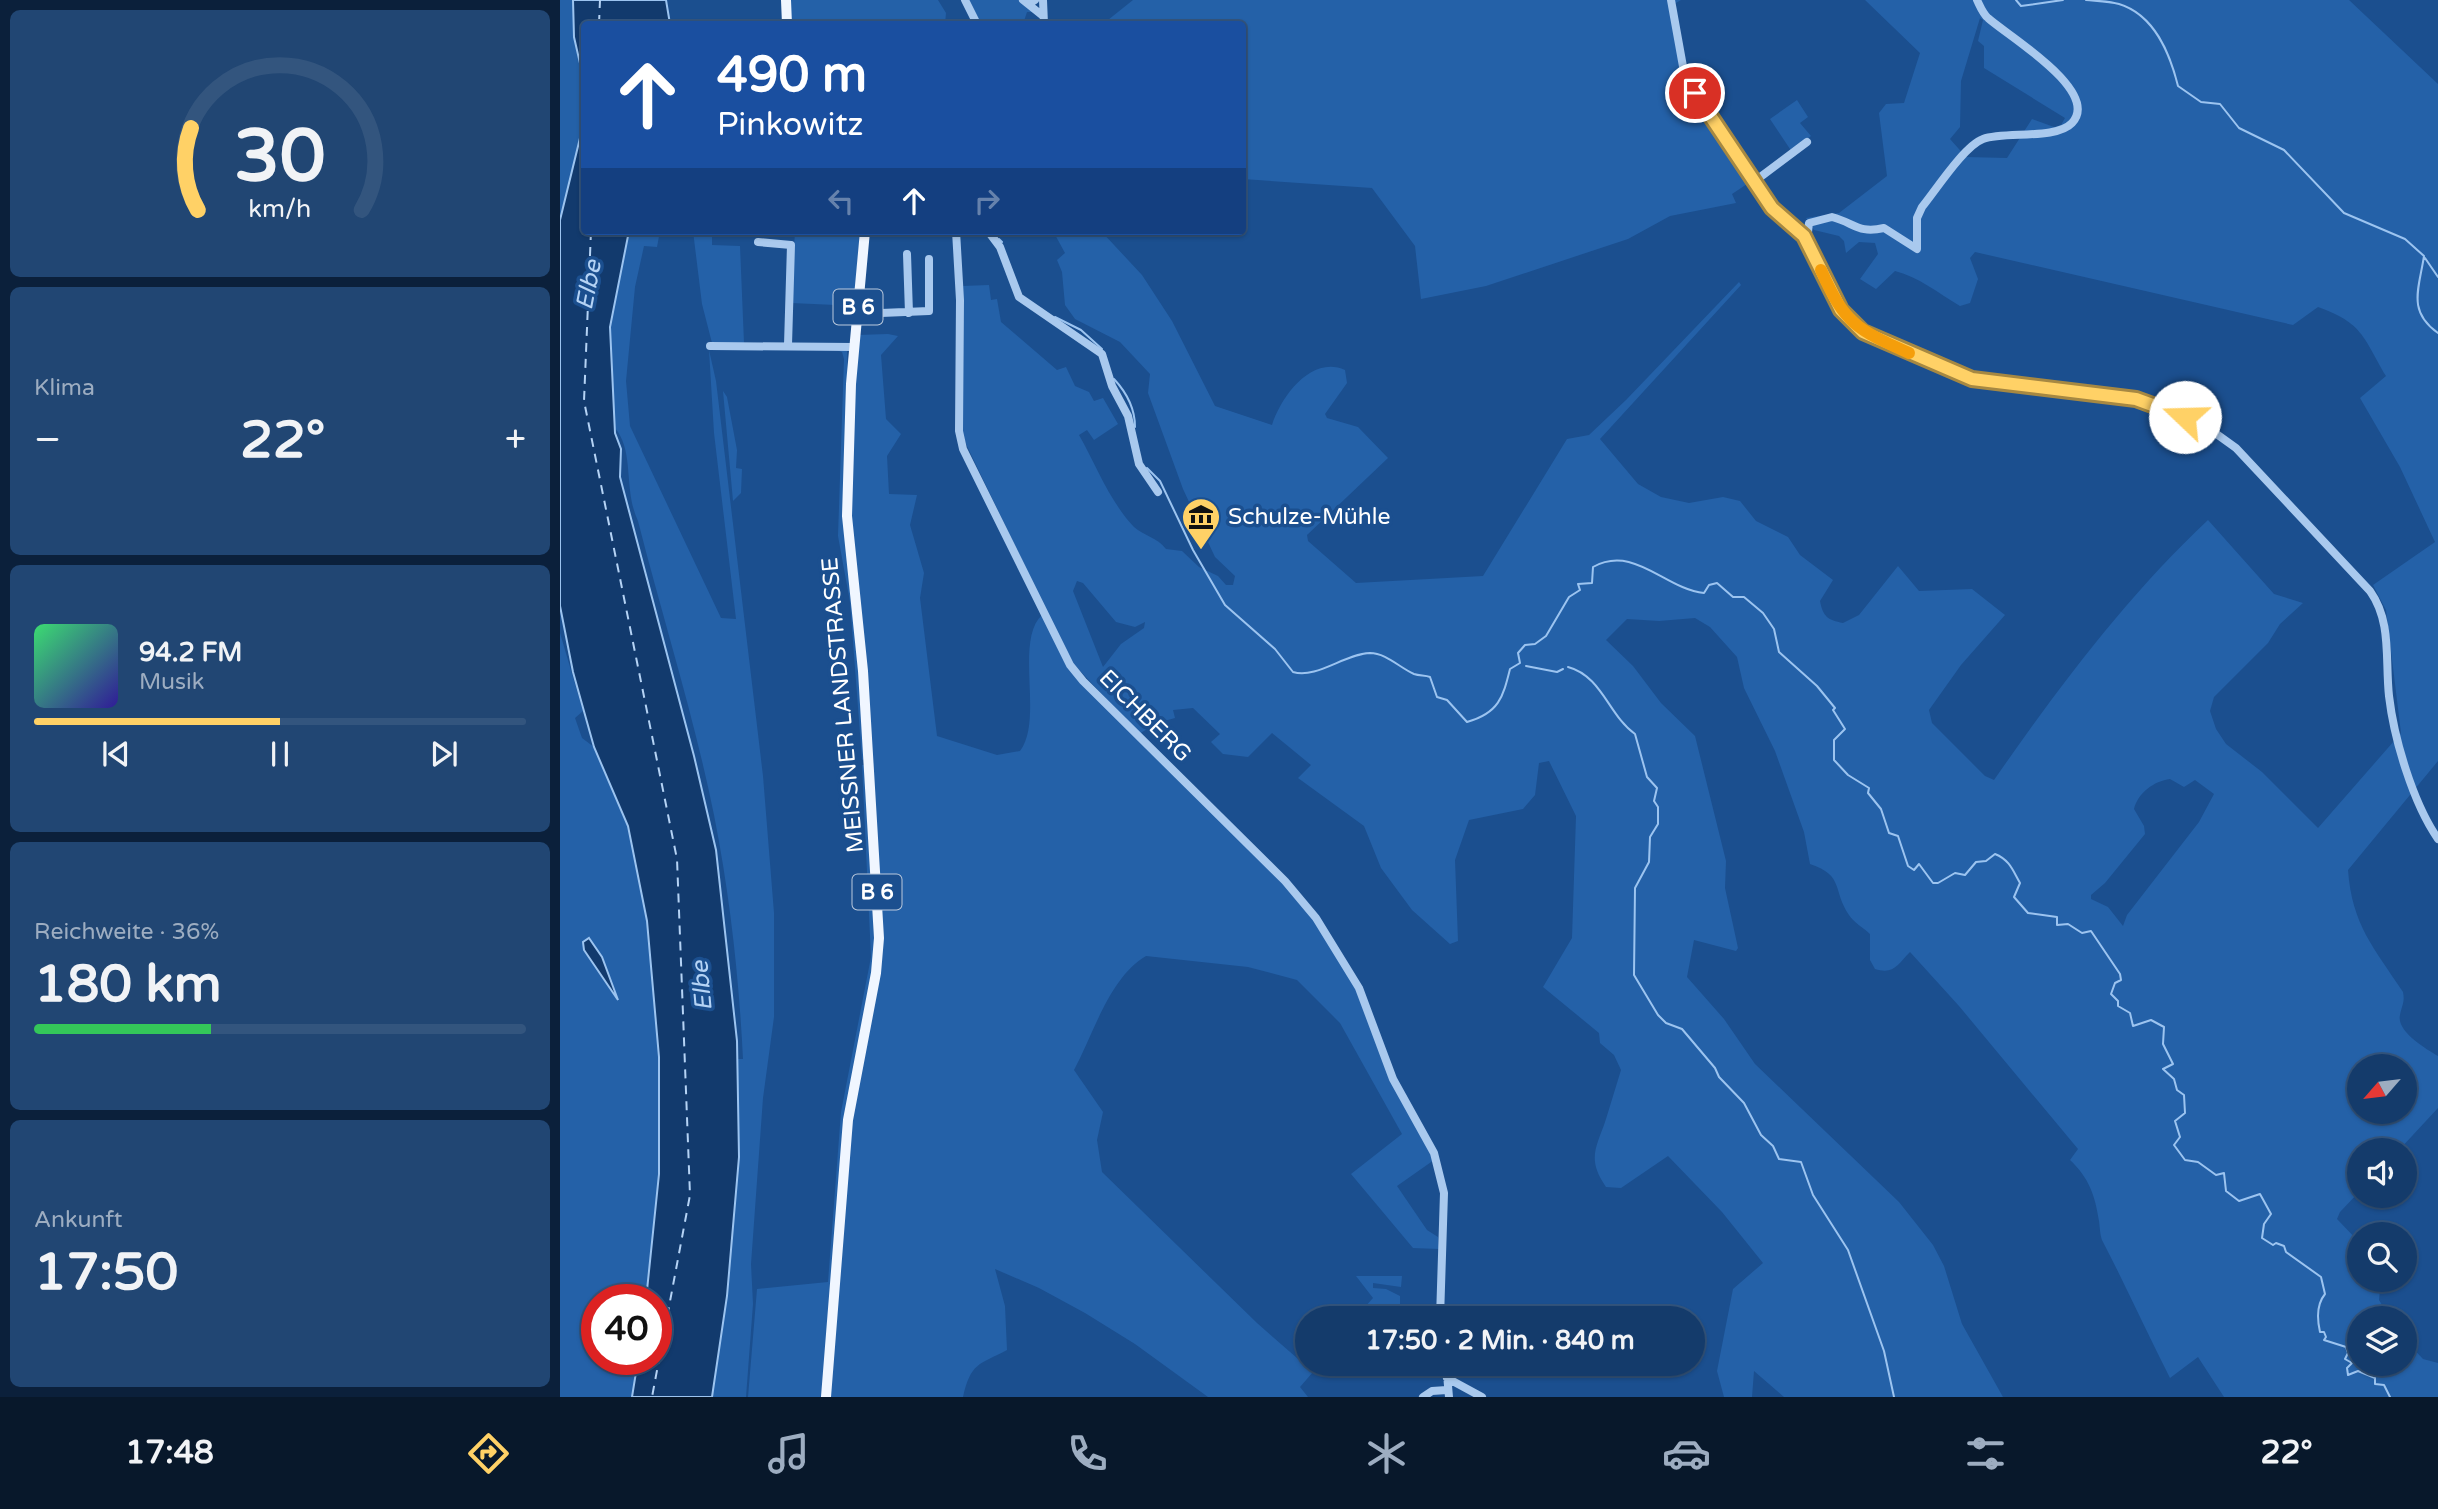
<!DOCTYPE html>
<html lang="de">
<head>
<meta charset="utf-8">
<style>
  :root { --surface:#143b6b; --page:#214673; --text:#f1f3f6; --muted:#9dadc1; --line:#33557e; --accent:#ffd166 }
  body { margin:0; font-family:"Varela Round",sans-serif; background:var(--page); color:var(--text); height:100vh; display:flex; flex-direction:column; font-size:26px; white-space:nowrap }
  * { box-sizing:border-box; margin:0 }
  p { font-size:23px; color:var(--muted) }
  .icon { flex:none; width:38px; height:38px; fill:none; stroke:currentColor; stroke-width:2; stroke-linecap:round; stroke-linejoin:round }
  .map { position:relative; flex:1; overflow:hidden }
  .sheet { display:flex; flex-direction:column; gap:10px; padding:10px; background:#0b203b; width:560px }
  .sheet>* { flex:none }
  .top-card { position:absolute; left:21px; top:21px; width:665px; height:214px; border-radius:7px; box-shadow:0 2px 5px #0004,0 0 0 2px var(--line); background:#1a4fa0; color:#fff; overflow:hidden }
  .needle { width:46px; rotate:242deg }
  .fabs { position:absolute; left:1787px; top:1054px; display:grid; gap:14px }
  .fabs a { display:grid; place-items:center; width:70px; height:70px; border-radius:50%; background:var(--surface); box-shadow:0 2px 5px #0004,0 0 0 2px var(--line); font-size:35px }
  .speed { position:absolute; left:21px; top:1284px; display:flex; gap:14px; font-size:35px; font-weight:700; text-align:center }
  .speed>* { display:grid; place-content:center; width:91px; height:91px; border-radius:50%; background:var(--surface); box-shadow:0 2px 5px #0004,0 0 0 2px var(--line); line-height:1 }
  .speed .limit { border:10px solid #d22; background:#fff; color:#111 }
  .pin { position:absolute; display:grid; place-items:center; width:60px; height:60px; color:#fff; margin:-30px; border:4px solid #fff; border-radius:50%; box-shadow:0 2px 7px #0007 }
  .me { position:absolute; width:77px; margin:-38px; rotate:291deg; stroke-linejoin:round; filter:drop-shadow(0 0 5px #0008) }
  .turn { display:flex; align-items:center; gap:24px; height:147px; padding:0 21px; font-size:32px }
  .turn .icon { width:91px; height:91px; stroke-width:2.5 }
  .turn b { display:block; font-size:49px; line-height:60px }
  .lanes { display:flex; align-items:center; height:66px; padding:0 21px; background:#0003; justify-content:center; gap:35px; direction:ltr }
  .lanes .off { opacity:.35 }
  .big { font-size:52px; font-weight:800; line-height:1.1 }
  .sheet .card { flex:1; display:flex; flex-direction:column; justify-content:center; gap:10px; min-width:0; padding:0 24px; border-radius:10px; background:var(--page) }
  .sheet .dial { align-items:center; gap:0 }
  .dial svg { height:182px; overflow:visible; fill:none; stroke:var(--line); stroke-width:7; stroke-linecap:round; text-anchor:middle }
  .dial text { fill:var(--text); stroke:none }
  .song { display:flex; align-items:center; gap:21px }
  .cover { width:84px; height:84px; border-radius:10px; background:linear-gradient(135deg,hsl(140 70% 55%),hsl(250 70% 35%)) }
  .played { height:7px; border-radius:4px; background:linear-gradient(90deg,var(--accent) 50%,var(--line) 50%) }
  .keys { display:flex; justify-content:space-around; direction:ltr }
  .heat { display:flex; justify-content:space-between; align-items:center; font-size:38px; direction:ltr }
  .charge { height:10px; border-radius:5px; background:linear-gradient(90deg,#34c759 36%,var(--line) 0) }
  .trip { position:absolute; left:735px; top:1306px; width:410px; height:70px; border-radius:35px; background:var(--surface); box-shadow:0 2px 5px #0004,0 0 0 2px var(--line); font-weight:800; line-height:70px; text-align:center }
  .tabs { display:flex; height:112px; justify-content:space-around; align-items:center; background:#08182b; color:var(--muted) }
  .tabs .icon { width:49px; height:49px }
  .tabs .on { color:var(--accent) }
  .tabs b { font-size:32px; color:var(--text) }
  main { display:flex; flex:1; min-height:0 }
  .map>svg:first-child { display:block }
</style>
</head>
<body>
<main>
<section class="sheet">
<div class="card dial"><svg viewBox="0 0 100 80">
<path d="M14 69A42 42 0 1 1 86 69"/>
<path d="M14 69A42 42 0 0 1 11 33" stroke="#ffd166"/>
<text x="50" y="56" font-size="32" font-weight="700">30</text>
<text x="50" y="72" font-size="11">km/h</text>
</svg></div>
<div class="card"><p>Klima</p>
<div class="heat"><a>−</a><b class="big">22°</b><a>+</a></div>
</div>
<div class="card">
<div class="song"><i class="cover"></i><div><b>94.2 FM</b><p>Musik</p></div></div>
<div class="played"></div>
<div class="keys"><svg class="icon" aria-label="previous" viewBox="0 0 24 24"><path d="M18 5L8 12l10 7zM5 5v14"/></svg><svg class="icon" aria-label="pause" viewBox="0 0 24 24"><path d="M8 5v14M16 5v14"/></svg><svg class="icon" aria-label="next" viewBox="0 0 24 24"><path d="M6 5l10 7-10 7zM19 5v14"/></svg></div>
</div>
<div class="card"><p>Reichweite · 36%</p><b class="big">180 km</b><div class="charge"></div></div>
<div class="card"><p>Ankunft</p><b class="big">17:50</b></div>
</section>
<div class="map">
<svg width="1878" height="1397" viewBox="0 0 1878 1397">
  <rect width="100%" height="100%" fill="#1b4f8f"/>
  <path fill="#2461a8" fill-rule="evenodd" d="M0,0H13L14,37L22,72L20,138L0,220Z
    M229,0H378L386,13L385,24H230Z
    M406,0H459L475,12H467L463,24H419Z
    M573,0H1121L1109,7L1125,83L1190,182L1172,194L1176,203L1110,216L1068,239L926,286L861,299L855,246L812,188L683,179L682,24H543Z
    M1305,0H1789L1878,84V761L1788,870C1792,925 1814,948 1843,992C1845,1002 1842,1005 1840,1015C1836,1031 1866,1049 1878,1056V1108L1839,1150H1799V1192L1780,1212L1777,1219L1799,1242V1279H1821L1819,1300L1830,1318H1799V1363H1844L1845,1340L1863,1359L1878,1363V1397H1664L1638,1357L1610,1378C1587,1333 1566,1286 1543,1242C1540,1237 1540,1228 1539,1221C1535,1195 1529,1178 1510,1160L1518,1149L1399,1006L1350,952C1338,964 1334,975 1315,969L1310,960V934C1304,928 1293,922 1289,915C1272,890 1285,876 1250,864L1244,832L1215,751L1184,688L1177,657L1150,627L1135,618L1099,621L1067,619L1046,640L1073,666L1101,703L1135,736L1166,861L1165,888L1178,948L1176,951L1134,940L1127,977L1164,1019L1195,1064L1339,1202L1373,1245L1384,1266L1402,1324L1443,1397H1224L1194,1371L1192,1397H1164L1157,1371L1173,1289L1203,1263L1162,1212L1108,1156L1061,1188L1046,1187C1026,1158 1037,1147 1046,1119C1051,1103 1056,1086 1061,1070L1054,1055L1040,1043L1039,1033L983,987L1012,938L1016,816L989,761L979,763L975,795L963,809L909,820L895,860L898,941L890,944L852,910L821,868L804,826L738,778L751,765L712,733L688,757L663,754L651,742L660,734L633,708L613,710L615,718L597,723L579,734L510,660L406,444L402,432V286L429,285L431,300L437,299L441,322L497,370L506,367L515,386L529,392L534,401L543,398L558,424L534,440L527,430L519,435C536,465 550,502 574,527C584,536 597,537 606,549L622,551L639,567L658,576L666,585H673L675,576L655,557L623,489L588,393L590,374L560,342L515,319L505,305L502,272L497,260L505,253L493,231H541L582,275L612,321L655,406L712,425C721,397 751,355 785,370L787,383L765,414L767,418L798,427L828,458L747,535L748,541L796,583L923,576L1007,439L1029,435L1066,400L1179,282L1181,285L1040,439L1078,484L1101,497L1129,503L1163,497L1180,501L1196,521L1228,537L1240,555L1273,580L1260,601C1263,617 1268,620 1283,623L1299,615L1338,566L1359,591L1412,589L1445,615L1401,665L1369,710L1372,723L1425,776L1434,780C1498,688 1566,597 1648,520L1714,594L1743,603L1720,624L1708,643L1654,697L1650,711L1656,729L1666,744L1702,772L1758,828L1841,733L1826,610L1813,585L1875,542L1840,467L1800,398L1826,376C1803,337 1803,323 1758,307L1733,325L1415,252L1410,258L1418,279L1410,303L1400,306C1378,293 1359,277 1335,271L1316,289L1300,279L1318,254L1315,243L1299,242L1286,253L1284,241L1279,236L1254,230L1246,218L1279,213L1327,176L1319,113L1326,104L1344,103L1360,53ZM1420,18L1423,20L1418,41L1424,46V68L1505,118L1501,125L1494,127L1472,119L1447,158L1406,157L1390,139L1400,127L1401,81ZM517,581L523,583L556,622L575,627L585,622L584,628L561,644L543,667L513,591ZM1610,779L1624,787L1635,780L1654,794L1639,822L1567,915L1563,926L1548,907L1531,899V895L1545,883L1585,834L1584,826L1574,809C1578,793 1594,781 1610,779ZM1799,1066H1844V1111H1799Z
    M1237,100L1248,117L1240,123L1251,136L1232,152L1210,119Z
    M69,231H100L97,247L84,246L75,287L66,381L70,426L161,618L176,619L154,433L149,350L156,381L203,776L214,913V1017L203,1098L191,1264L193,1304L186,1397H152L167,1296L179,1157L177,1059H183C179,977 170,896 154,815C134,716 103,619 78,521C63,489 75,452 55,428L50,327Z
    M133,231H152V245L180,246L184,343H152L142,304Z
    M235,231L300,236L292,319L277,317L276,305L231,303Z
    M328,334L338,336L321,355L326,419L341,434L327,456L329,494L357,495L350,525L364,573L360,598L377,736L437,755L460,751C484,720 454,641 482,615L503,659L731,889L785,964L874,1160L837,1186L867,1230L878,1237L879,1249L853,1248L791,1174L842,1134L780,1023L737,980L688,967L586,956C549,978 534,1033 514,1070L543,1112L537,1140L542,1172L697,1323L753,1372L740,1387L748,1397H648L575,1344L525,1313L479,1288L435,1269L445,1306L447,1350C418,1365 411,1363 403,1397H268L291,1113L318,977L290,503L297,335Z
    M287,349L294,604L304,759L302,760L290,602L278,536L284,359L282,352L276,350Z
    M163,391L167,397L177,450L176,468L182,469L181,493L173,501Z
    M0,633L23,711L15,718L22,738L34,747L68,826L87,921L99,1057V1174L86,1300H37V1360H78L72,1397H0Z
    M302,765H304L315,954L285,1113L263,1397H188L197,1289L268,1282L281,1112L311,957Z
    M796,1276H842L841,1287L813,1283V1288L826,1289L840,1296V1304L872,1309L873,1318H843L835,1309L825,1318H795L813,1298Z"/>
  <path fill="#123a6d" stroke="#9cc4f0" stroke-width="2" d="M13,0H106L110,24H24V231H69L50,327L55,433L61,449L60,477L134,756L156,850L177,1041L179,1157L167,1296L152,1397H72L78,1360H96V1300H86L99,1174V1057L87,921L68,826L34,747L13,672L0,606V220L20,138L22,72L14,37Z
    M29,938L42,957L58,1000L24,950L23,942Z"/>
  <g fill="none" stroke-linecap="round" stroke-linejoin="round">
    <path stroke="#9cc4f0" stroke-width="2" d="M1456,0L1461,6L1503,0
      M1526,0C1537,1 1549,1 1559,4C1595,15 1610,54 1618,86L1641,102L1660,104L1679,128L1724,150L1784,213L1845,239L1864,256C1859,289 1847,311 1878,333
      M433,231L437,236
      M439,239L442,242
      M1865,258L1878,277
      M495,317L521,330L542,349
      M554,379C567,393 575,408 575,427
      M587,468L600,481L633,550L665,605L715,649L733,672C757,679 784,654 810,653C826,653 840,668 854,674C860,676 865,675 870,677L877,697L887,700L907,722C939,713 943,697 950,669L960,663L958,653L965,645L975,644L986,636L1009,597L1020,590L1018,584L1032,583L1033,567C1074,544 1105,589 1144,593L1149,585L1157,583L1173,597H1184L1203,613L1214,629L1219,652L1257,686L1275,708L1273,710L1285,729L1274,740V760L1288,775L1309,788L1308,793L1321,809L1329,833L1338,836L1348,866L1354,870L1359,864L1373,883H1378L1395,873L1405,875L1416,862L1426,861L1435,854C1450,860 1453,871 1460,883L1454,897L1468,913L1497,917V925L1508,924L1522,933L1531,931L1560,974L1561,980L1555,983L1551,994L1558,1001V1006L1570,1013L1573,1026L1591,1020L1604,1027L1603,1044L1613,1064L1603,1069L1614,1079L1617,1090L1624,1095L1625,1113L1615,1121L1620,1137L1614,1145L1625,1160L1638,1162L1656,1175L1664,1173L1666,1191L1679,1201L1700,1194L1711,1214L1704,1224L1702,1238L1713,1245L1716,1243L1724,1246L1726,1252L1761,1277L1765,1294C1756,1305 1757,1319 1760,1332H1764L1766,1337L1764,1340L1786,1347L1788,1353L1785,1359L1792,1363L1787,1368L1788,1375L1798,1371L1815,1378V1384L1824,1385L1830,1397
      M966,666L997,672L1003,669
      M1008,667C1042,676 1049,716 1075,734L1087,777L1097,788L1094,801L1098,807V824L1090,837L1089,862L1075,888L1074,975L1098,1015L1106,1023L1122,1029L1155,1068L1159,1077L1184,1103L1201,1135L1213,1146L1219,1159L1241,1162L1253,1195L1288,1250L1324,1351L1334,1397"/>
    <path stroke="#b5d3f5" stroke-width="2" stroke-dasharray="9 7" stroke-linecap="butt" d="M39,24L40,0
      M31,231L24,401L117,859L130,1195L92,1397"/>
    <path stroke="#a9c9ee" stroke-width="8" d="M405,0L417,24
      M463,0L468,4L475,0
      M483,0L484,24
      M1111,0L1124,72L1135,94L1212,208L1244,236L1272,294L1296,327L1358,358L1412,379L1576,399L1644,425L1676,448L1810,591C1832,622 1825,659 1829,696C1834,739 1853,803 1878,839
      M468,4L483,16
      M1195,181L1247,142
      M396,231L400,300L399,431L403,449L510,665L523,681L725,881L756,918L799,988L833,1079L874,1153L884,1193L880,1318
      M428,231L440,247L459,297L542,354L552,386L568,416L579,464L598,492
      M1247,241L1249,223L1272,217C1295,223 1298,234 1324,228L1357,249V218L1362,207C1376,190 1404,146 1423,139C1445,131 1496,140 1512,123C1542,91 1445,34 1428,18C1423,14 1420,6 1417,0
      M198,242L231,245L228,345
      M347,254L349,313
      M297,314L369,311V259
      M150,346L293,347
      M886,1363L889,1397
      M887,1378L922,1397
      M863,1397L872,1391L887,1390"/>
    <path stroke="#f0f6ff" stroke-width="10" d="M226,0L227,24
      M266,1397L288,1120L316,973L319,938L303,671L287,516L291,384L305,231"/>
  </g>
  <g fill="none" stroke-linecap="round" stroke-linejoin="round">
    <defs>
      <path id="route" d="M1135,93L1212,208L1244,236L1281,310L1303,332L1412,379L1576,399L1625,417"/>
    </defs>
    <use href="#route" stroke="#a68842" stroke-width="18"/>
    <use href="#route" stroke="#ffd166" stroke-width="12"/>
    <path stroke="#f59e0b" stroke-width="12" d="M1261,270C1285,324 1296,329 1349,353"/>
  </g>
  <defs>
    <symbol id="museum-pin" viewBox="-11 -11 22 30"><path d="M0 17L-7.5 6A9.5 9.5 0 1 1 7.5 6Z" fill="#ffd166" stroke="#1b4f8f"/><path d="M0-6L6-3V-2H-6V-3ZM-5-1h2V3h-2ZM-1-1h2V3h-2ZM3-1h2V3H3ZM-6 4H6V6H-6Z" fill="#111"/></symbol>
  </defs>
  <g fill-rule="evenodd">
    <use href="#museum-pin" x="619" y="495" width="44" height="60"/>
  </g>
  <g text-anchor="middle" dominant-baseline="central" stroke-width="7" stroke-linejoin="round" paint-order="stroke">
    <g fill="#1b4f8f" stroke="#bbcadd" stroke-width="2">
      <rect x="273.5" y="289.5" width="49" height="35" rx="5"/>
      <rect x="292.5" y="874.5" width="49" height="35" rx="5"/>
    </g>
    <g font-size="21" font-weight="bold" fill="#fff">
      <text x="298" y="307">B 6</text>
      <text x="317" y="892">B 6</text>
    </g>
    <g font-size="23" fill="#fff" stroke="#1b4f8f" text-anchor="start">
      <text x="668" y="517">Schulze-Mühle</text>
    </g>
    <g font-size="23" fill="#fff" stroke="#1b4f8f">
      <text transform="translate(283 705) rotate(-95)">MEISSNER LANDSTRASSE</text>
      <text transform="translate(585 716) rotate(45)">EICHBERG</text>
    </g>
    <g font-size="24" font-style="italic" fill="#b5d3f5" stroke="#1b4f8f">
      <text transform="translate(29 285) rotate(-79)">Elbe</text>
      <text transform="translate(142 986) rotate(-95)">Elbe</text>
    </g>
  </g>
</svg>
<div class="fabs">
<a><svg class="needle" viewBox="-14 -14 28 28"><path d="M0-13l5 13h-10z" fill="#e53935"/><path d="M0 13l5-13h-10z" fill="#9dadc1"/></svg></a>
<a><svg class="icon" aria-label="sound" viewBox="0 0 24 24"><path d="M4 9h4l5-4v14l-5-4H4zM17 9q2 3 0 6"/></svg></a>
<a><svg class="icon" aria-label="search" viewBox="0 0 24 24"><circle cx="10" cy="10" r="6"/><path d="M15 15l6 6"/></svg></a>
<a><svg class="icon" aria-label="layers" viewBox="0 0 24 24"><path d="M12 4l9 5-9 5-9-5zM3 14l9 5 9-5"/></svg></a>
</div>
<div class="speed"><div class="limit">40</div></div>
<div class="pin" style="left:1135px;top:93px;background:#d93025"><svg class="icon" aria-label="arrive" viewBox="0 0 24 24"><path d="M6 21V4h12l-3 4 3 4H6"/></svg></div>
<svg class="me" style="left:1625px;top:417px" viewBox="-20 -20 40 40"><circle r="19" fill="#fff"/><path d="M0-13L10 11 0 6-10 11z" fill="#ffd166"/></svg>
<div class="trip">17:50 · 2 Min. · 840 m</div>
<div class="top-card">
<div class="turn"><svg class="icon" aria-label="ahead" viewBox="0 0 24 24"><path d="M12 20V5M6 11l6-6 6 6"/></svg><div><b>490 m</b>Pinkowitz</div></div>
<div class="lanes"><svg class="icon off" aria-label="left" viewBox="0 0 24 24"><path d="M17 20v-9H6M10 6l-5 5 5 5"/></svg><svg class="icon" aria-label="ahead" viewBox="0 0 24 24"><path d="M12 20V5M6 11l6-6 6 6"/></svg><svg class="icon off" aria-label="right" viewBox="0 0 24 24"><path d="M7 20v-9h11M14 6l5 5-5 5"/></svg></div>
</div>
</div>
</main>
<nav class="tabs">
<b>17:48</b>
<svg class="icon on" aria-label="directions" viewBox="0 0 24 24"><path d="M12 3l9 9-9 9-9-9zM9 14v-3h6M13 9l2 2-2 2"/></svg>
<svg class="icon" aria-label="music" viewBox="0 0 24 24"><path d="M9 18V5l10-2v13"/><circle cx="6" cy="18" r="3"/><circle cx="16" cy="16" r="3"/></svg>
<svg class="icon" aria-label="phone" viewBox="0 0 24 24"><path d="M5 4h4l2 5-3 2q2 4 5 5l2-3 5 2v4C11 20 4 13 5 4z"/></svg>
<svg class="icon" aria-label="climate" viewBox="0 0 24 24"><path d="M12 3v18M4 7l16 10M4 17L20 7"/></svg>
<svg class="icon" aria-label="car" viewBox="0 0 24 24"><path d="M5 17H2v-5l4-1 3-4h7l3 4 3 1v5h-3M9 17h6M6 11h13"/><circle cx="7" cy="17" r="2"/><circle cx="17" cy="17" r="2"/></svg>
<svg class="icon" aria-label="filters" viewBox="0 0 24 24"><path d="M4 7h16M4 17h16"/><circle cx="9" cy="7" r="2"/><circle cx="15" cy="17" r="2"/></svg>
<b>22°</b>
</nav>
</body>
</html>
